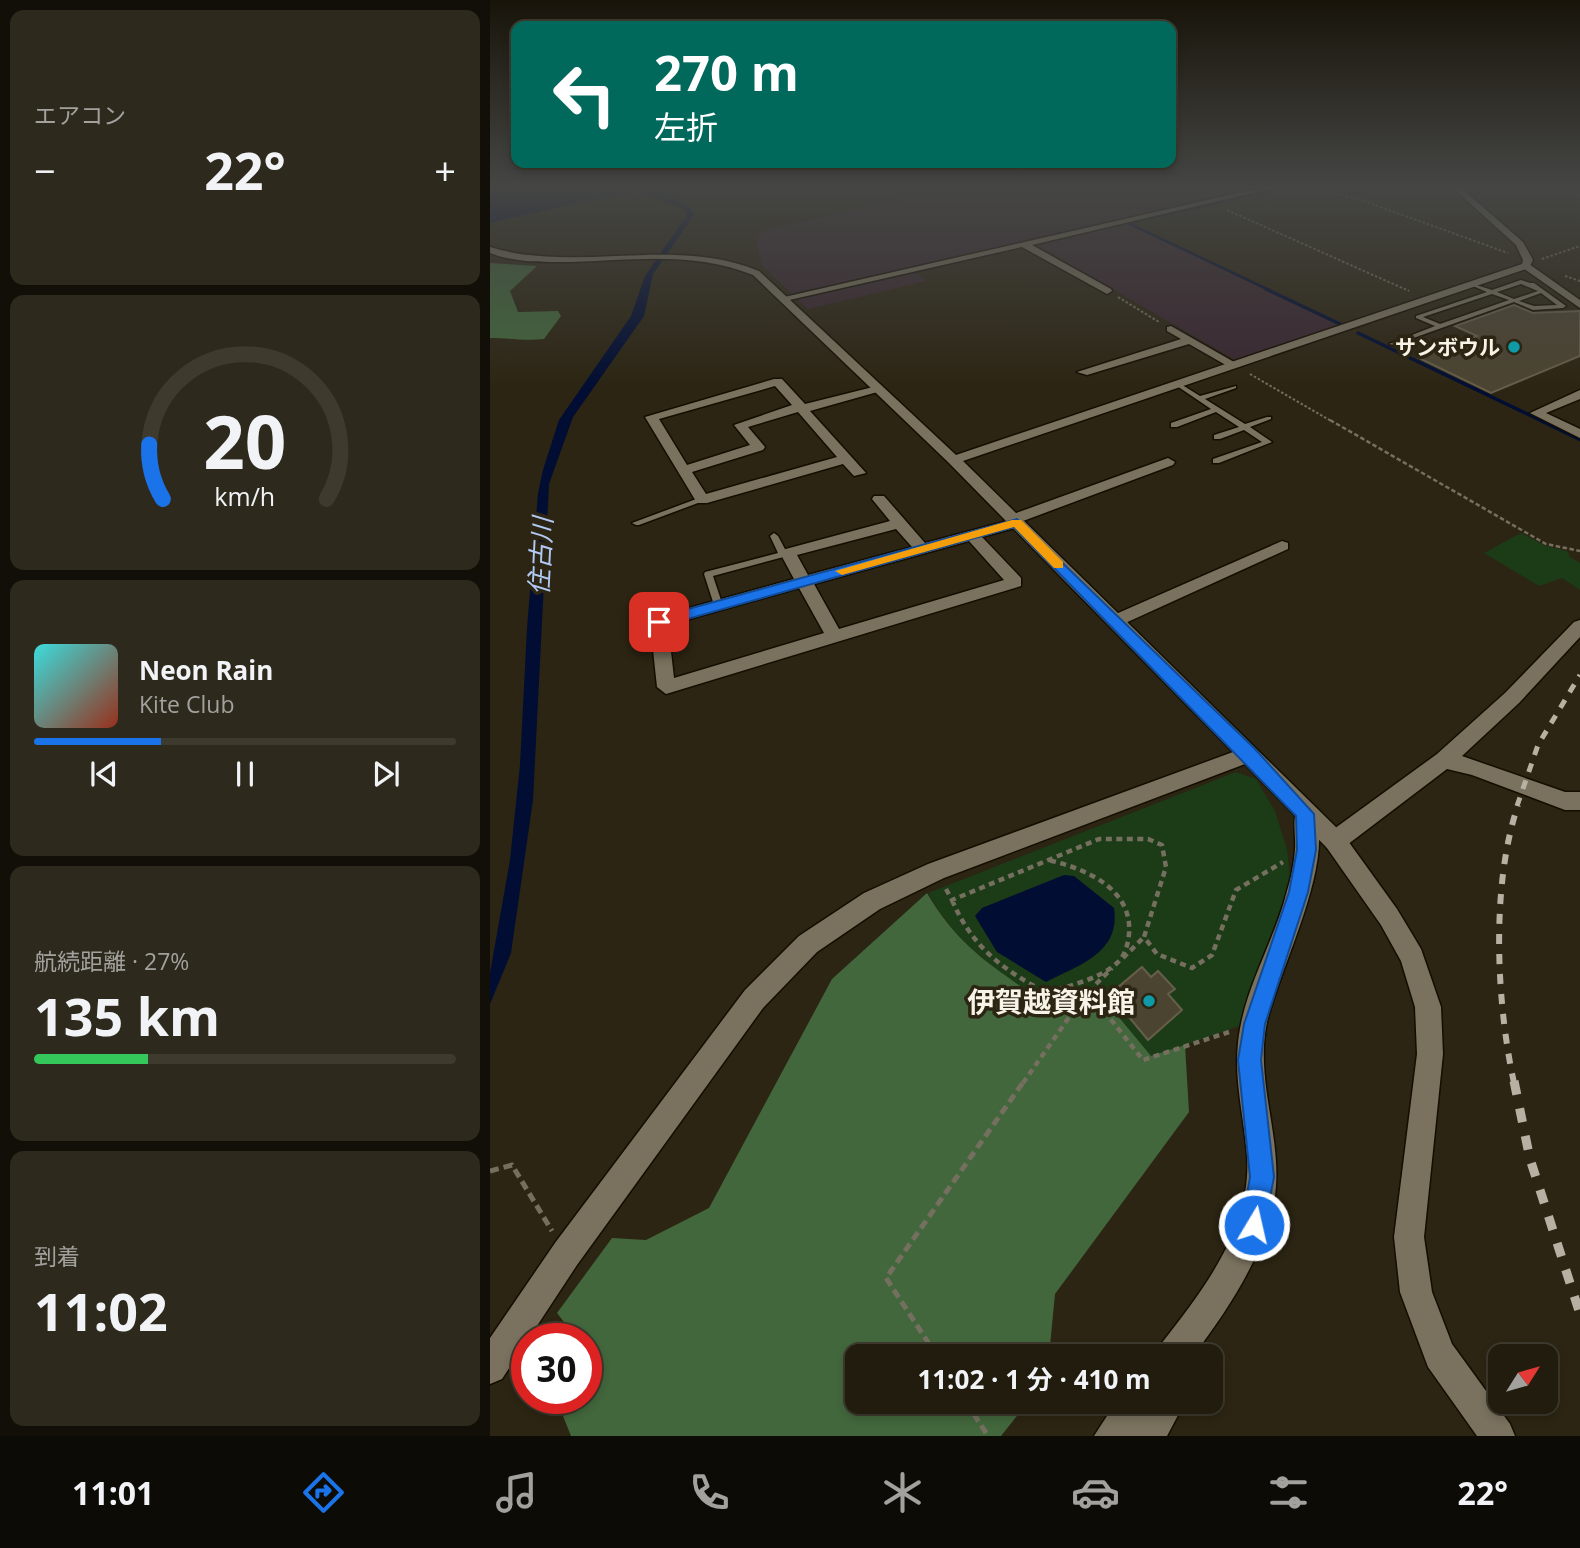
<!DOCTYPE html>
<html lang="ja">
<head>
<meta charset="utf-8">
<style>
  :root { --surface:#211c0e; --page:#2d291c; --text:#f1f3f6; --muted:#a2a19e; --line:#3e3a2e; --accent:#1a73e8 }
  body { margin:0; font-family:"Open Sans","Noto Sans JP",sans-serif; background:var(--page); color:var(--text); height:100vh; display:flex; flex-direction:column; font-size:26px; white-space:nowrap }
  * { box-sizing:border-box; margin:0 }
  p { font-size:23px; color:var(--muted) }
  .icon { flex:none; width:38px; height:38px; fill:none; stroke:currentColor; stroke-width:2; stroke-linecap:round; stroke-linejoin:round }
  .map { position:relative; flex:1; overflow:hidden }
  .side { display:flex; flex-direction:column; gap:10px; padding:10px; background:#120f08; width:490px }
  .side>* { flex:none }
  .top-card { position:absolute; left:21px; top:21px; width:665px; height:147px; border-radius:14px; box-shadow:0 4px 10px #0003,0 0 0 2px var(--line); background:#00695c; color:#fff; overflow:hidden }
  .needle { width:46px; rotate:53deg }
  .fabs { position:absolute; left:998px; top:1344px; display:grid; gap:14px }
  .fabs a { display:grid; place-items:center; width:70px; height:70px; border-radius:14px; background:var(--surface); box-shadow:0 4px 10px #0003,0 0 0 2px var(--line); font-size:35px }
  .speed { position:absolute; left:21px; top:1323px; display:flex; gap:14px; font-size:35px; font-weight:700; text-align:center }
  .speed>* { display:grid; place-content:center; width:91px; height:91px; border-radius:50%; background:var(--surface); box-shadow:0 4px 10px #0003,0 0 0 2px var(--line); line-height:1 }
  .speed .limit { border:10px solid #d22; background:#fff; color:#111 }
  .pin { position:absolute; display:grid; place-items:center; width:60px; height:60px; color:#fff; margin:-30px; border-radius:14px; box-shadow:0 4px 10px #0006 }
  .me { position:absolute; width:77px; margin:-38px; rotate:9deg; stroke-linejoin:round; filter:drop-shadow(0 0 5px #0008) }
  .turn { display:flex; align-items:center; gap:24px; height:147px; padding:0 28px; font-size:32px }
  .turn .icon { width:91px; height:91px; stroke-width:2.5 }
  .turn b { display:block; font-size:49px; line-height:60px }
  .big { font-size:52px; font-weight:700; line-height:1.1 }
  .side .widget { flex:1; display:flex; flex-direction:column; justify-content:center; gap:10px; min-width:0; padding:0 24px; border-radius:14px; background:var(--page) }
  .side .dial { align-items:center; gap:0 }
  .dial svg { height:182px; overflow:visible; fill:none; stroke:var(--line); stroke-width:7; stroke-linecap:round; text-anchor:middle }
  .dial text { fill:var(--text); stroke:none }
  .song { display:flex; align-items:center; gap:21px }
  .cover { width:84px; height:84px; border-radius:10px; background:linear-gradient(135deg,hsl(180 70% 55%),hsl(10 70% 35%)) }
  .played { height:7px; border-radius:4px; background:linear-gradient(90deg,var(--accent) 30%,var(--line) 30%) }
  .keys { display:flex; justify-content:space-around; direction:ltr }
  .heat { display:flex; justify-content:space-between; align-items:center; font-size:38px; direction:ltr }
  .charge { height:10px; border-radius:5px; background:linear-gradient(90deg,#34c759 27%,var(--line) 0) }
  .trip { position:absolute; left:355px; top:1344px; width:378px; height:70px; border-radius:14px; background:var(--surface); box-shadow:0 4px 10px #0003,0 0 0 2px var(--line); font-weight:700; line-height:70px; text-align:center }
  .tabs { display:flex; height:112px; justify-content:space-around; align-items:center; background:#0d0b06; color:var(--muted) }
  .tabs .icon { width:49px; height:49px }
  .tabs .current { color:var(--accent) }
  .tabs b { font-size:32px; color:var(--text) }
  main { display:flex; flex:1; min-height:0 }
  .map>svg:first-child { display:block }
</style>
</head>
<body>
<main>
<section class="side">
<div class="widget"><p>エアコン</p>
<div class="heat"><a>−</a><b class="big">22°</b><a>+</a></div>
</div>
<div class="widget dial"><svg viewBox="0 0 100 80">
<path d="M14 69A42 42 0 1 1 86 69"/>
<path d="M14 69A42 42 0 0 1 8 45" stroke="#1a73e8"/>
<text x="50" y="56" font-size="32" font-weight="700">20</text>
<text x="50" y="72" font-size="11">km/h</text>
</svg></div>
<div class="widget">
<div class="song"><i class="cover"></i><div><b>Neon Rain</b><p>Kite Club</p></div></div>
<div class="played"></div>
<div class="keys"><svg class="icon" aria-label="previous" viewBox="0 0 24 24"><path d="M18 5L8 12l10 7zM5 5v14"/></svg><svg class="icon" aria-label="pause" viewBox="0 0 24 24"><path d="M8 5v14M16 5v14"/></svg><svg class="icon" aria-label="next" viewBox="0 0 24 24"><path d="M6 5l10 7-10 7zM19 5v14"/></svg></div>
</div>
<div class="widget"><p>航続距離 · 27%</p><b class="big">135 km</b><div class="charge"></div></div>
<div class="widget"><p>到着</p><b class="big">11:02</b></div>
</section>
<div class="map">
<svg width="1090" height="1436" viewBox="0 0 1090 1436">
  <rect width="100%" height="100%" fill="#2c2513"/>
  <path fill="#392730" d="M469,187H777L302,294L272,265L266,243L270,234L283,228Z
    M637,223L849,325L745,360L547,245Z
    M424,272L437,281L318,309L307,299Z"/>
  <path fill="#1c3b17" d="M1031,533L1056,546L1077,551L1080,557L1090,563V590L1072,578L1049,586L994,553Z
    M746,772L766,779L785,811L797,849L801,885L752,1025L661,1057L608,992L550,1001C500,964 470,948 438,893Z"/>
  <path fill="#42673c" d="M0,263L47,266L20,291L28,312L68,311L71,316L54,339C34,341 19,338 0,338Z
    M437,893C470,948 500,964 550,1000L608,992L661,1056L695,1045L699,1112L565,1294L559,1356H368V1402H538L511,1436H81L73,1416L82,1398H96V1369L101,1359L96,1352V1339H87L67,1313L122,1238L156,1240L219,1208L342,979Z"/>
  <path fill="#010d33" d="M33,187H173L168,189L200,207L204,215L163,274L154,316L83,417L59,484L43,800L21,953L0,1004V973L20,860L30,765L37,628L48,493L53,470L69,420L141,316L155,276L196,216L195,210L145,190L0,223V191Z
    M574,875L584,876L624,908C631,953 589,965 556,982L507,952L485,916L492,908Z"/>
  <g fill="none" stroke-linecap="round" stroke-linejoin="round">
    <path stroke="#010d33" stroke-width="2.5" d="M779,290L638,223L794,187"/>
    <path stroke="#010d33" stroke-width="3.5" d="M776,289L850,324
      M868,333L1054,422"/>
    <path stroke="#010d33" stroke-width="4.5" d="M1051,420L1090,439"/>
  </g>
  <path fill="#4b4431" stroke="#665e4a" stroke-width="2" d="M1024,305L1043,313L1090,311V356L1001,393L929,358L987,336L965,326Z
    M652,967L661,977L668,971L685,989L678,994L692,1010L658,1040L620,994Z"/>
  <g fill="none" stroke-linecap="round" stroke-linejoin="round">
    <defs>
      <path id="service" d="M1031,280L1040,283H1044L1076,306L1073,308L1043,310L1024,302L904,345L899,344L945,326L926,318V316L997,292L983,286V284L1002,290ZM1031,284L1048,291L1024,299L1007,292ZM1051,293L1067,305L1044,306L1029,301ZM1002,294L1019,300L950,324L933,317Z
        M689,383L710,396L746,386V388L715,399L755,424L777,417H781V419L760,427L782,442L729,463H723V459L772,442L754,430L730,439H724V435L749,427L726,412L687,427H681V423L721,409L687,386L686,385Z
        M209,498H212L216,500L149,525H146L142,523Z
        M284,533L288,536L296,551H301V555L223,576L233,606L228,609L225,608L214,574L215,572L288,553L280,536Z"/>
      <path id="minor" d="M774,187H787L542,245L621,289L622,291L617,294L532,247L295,301L290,298Z
        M1033,264H1039L1090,300V308L1033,268Z
        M681,326L751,366L741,368L699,344L597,375L587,372L691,339L677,331V327Z
        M284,379H292L315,404L391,385V391L320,411L376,473L364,476L353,464L217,503H207L155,417ZM285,386L302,405L244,425L260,445L197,465L169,419ZM308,412L347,457L216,494L202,472L273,450L275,447L258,427Z
        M1090,390V399L1056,413L1090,429V438L1040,413Z
        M678,458L685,462L683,465L533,521L532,526L492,537L531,578V586L176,694L167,687L160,622L163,618L304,579L290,553L292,550L400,521L382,499L384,496H394L435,543L517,521L518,516ZM406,529L422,547L318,575L307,555ZM479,541L514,580L349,629L324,584ZM309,588L334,633L184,678L178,625Z
        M792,541L798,543V549L631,625L625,627L616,621L619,617Z
        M1090,620V637L1029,703L972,756L1075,792H1090V810H1075L982,775L957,769L853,848L845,851L837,848L834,841L837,834L947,754L1015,693L1084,622Z
        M815,805L823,808C848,859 789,968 777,1022C764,1083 795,1142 784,1202C772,1259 737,1311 703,1356H667L671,1344C714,1289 762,1228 757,1155C754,1118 744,1081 748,1043C753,990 784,943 797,891C801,878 804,864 805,850C806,836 802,820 807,808Z
        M626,1402H695L677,1436H604Z"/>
      <path id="tertiary" d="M962,187H970L1033,242L1043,260L1039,268L473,461L853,834L907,909L931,949L951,1007L953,1054L934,1237L942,1292L962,1344L1020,1424L1025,1436H987L938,1367L910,1292L904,1237L927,1054L925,1007L911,961L891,925L837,848L755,764L454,878L390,909L327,952L273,1008L87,1265L12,1379L0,1384V1338L65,1243L255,990L309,936L374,893L438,864L743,752L459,463L263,275C204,251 142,260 80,262C54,262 25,263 0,253V247C88,274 182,235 269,271L466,455L1032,264L1033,260L1026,245Z"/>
    </defs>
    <use href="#service" stroke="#140e01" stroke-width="3"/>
    <use href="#minor" stroke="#140e01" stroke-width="3"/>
    <use href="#tertiary" stroke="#140e01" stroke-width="3"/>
    <path stroke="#756f5f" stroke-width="2" stroke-dasharray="2.5 2" stroke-linecap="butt" d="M821,187L871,200L1018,253
      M1059,187L1090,196
      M737,210L919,291
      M1052,259L1090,246
      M1075,276L1090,281
      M628,297L669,322
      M760,374L843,422"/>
    <path stroke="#756f5f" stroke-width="2.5" stroke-dasharray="4.5 2.5" stroke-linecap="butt" d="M840,420L1056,544L1090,551"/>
    <path stroke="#756f5f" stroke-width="4.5" stroke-dasharray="6 4.5" stroke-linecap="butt" d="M456,889L462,900L609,839H658L672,845L676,867L654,937L667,954L702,968L722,955L746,890L793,862
      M462,900C482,947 513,970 557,993C580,985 608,980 627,963C635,956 638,944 639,934C643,888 594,868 558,860
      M633,958L654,937
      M606,984L622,968
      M587,1006L608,1003L653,1060L739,1032
      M533,1083L587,1006L581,985"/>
    <path stroke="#756f5f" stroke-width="5" stroke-dasharray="9 5" stroke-linecap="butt" d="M0,1171L22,1165L62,1231
      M447,1356L396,1278L534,1081
      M476,1402L498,1436"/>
    <use href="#service" fill="#7a725e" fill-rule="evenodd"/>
    <use href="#minor" fill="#7a725e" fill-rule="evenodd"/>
    <use href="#tertiary" fill="#7a725e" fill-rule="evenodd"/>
    <path stroke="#b6b1a3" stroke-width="5" stroke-dasharray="9 9" stroke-linecap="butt" d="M1027,806L1048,745L1090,675"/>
    <path stroke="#b6b1a3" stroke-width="6" stroke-dasharray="10 10" stroke-linecap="butt" d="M1024,1083C1006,1000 1001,885 1028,805"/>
    <path stroke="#b6b1a3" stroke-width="9" stroke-dasharray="14 14" stroke-linecap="butt" d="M1024,1081L1040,1159L1090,1314"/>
  </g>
  <linearGradient id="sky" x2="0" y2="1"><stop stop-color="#18140a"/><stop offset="0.48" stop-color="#454644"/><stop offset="1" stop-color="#454644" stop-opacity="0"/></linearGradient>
  <rect width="1090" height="388" fill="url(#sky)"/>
  <path fill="#1a73e8" stroke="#114b97" stroke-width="2" d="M527,519L765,749L824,814L826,850L818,892L775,1024L771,1060L784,1177L773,1234L764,1238L755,1234L752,1225L760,1177L748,1060L754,1024L799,892L807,850L806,816L524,527L169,627L162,622L169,617Z"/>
  <path fill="#f59e0b" d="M522,520H531L573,562V568H564L524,527L352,575L345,571Z"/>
  <g fill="#0f9aa8" stroke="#2c2513" stroke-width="2.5">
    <circle cx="1024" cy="347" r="7"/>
    <circle cx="659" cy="1001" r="7"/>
  </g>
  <g text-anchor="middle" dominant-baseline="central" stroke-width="7" stroke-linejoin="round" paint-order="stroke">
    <g font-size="21" font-weight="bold" fill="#f7f3e7" stroke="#2c2513" text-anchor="end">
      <text x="1010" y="347">サンボウル</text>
    </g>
    <g font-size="26" font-style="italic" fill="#b1c9f3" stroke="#2c2513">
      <text transform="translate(50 556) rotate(-87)">住古川</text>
    </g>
    <g font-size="28" font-weight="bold" fill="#f7f3e7" stroke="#2c2513" text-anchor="end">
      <text x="645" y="1001">伊賀越資料館</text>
    </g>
  </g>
</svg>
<div class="fabs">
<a><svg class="needle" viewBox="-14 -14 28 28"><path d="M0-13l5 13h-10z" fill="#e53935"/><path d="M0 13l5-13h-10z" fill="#a2a19e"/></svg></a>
</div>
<div class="speed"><div class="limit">30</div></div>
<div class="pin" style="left:169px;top:622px;background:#d93025"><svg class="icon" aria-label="arrive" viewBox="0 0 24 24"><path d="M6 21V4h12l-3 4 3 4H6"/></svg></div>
<svg class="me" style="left:764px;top:1225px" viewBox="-20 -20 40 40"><circle r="17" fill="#1a73e8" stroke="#fff" stroke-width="3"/><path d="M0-11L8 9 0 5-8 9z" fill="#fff"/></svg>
<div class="trip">11:02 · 1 分 · 410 m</div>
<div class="top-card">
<div class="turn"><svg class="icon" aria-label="left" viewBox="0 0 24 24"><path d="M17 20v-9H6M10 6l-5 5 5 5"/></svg><div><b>270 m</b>左折</div></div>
</div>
</div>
</main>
<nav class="tabs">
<b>11:01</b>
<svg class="icon current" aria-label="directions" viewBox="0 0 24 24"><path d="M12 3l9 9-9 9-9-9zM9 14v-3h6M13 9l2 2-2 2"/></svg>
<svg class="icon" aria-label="music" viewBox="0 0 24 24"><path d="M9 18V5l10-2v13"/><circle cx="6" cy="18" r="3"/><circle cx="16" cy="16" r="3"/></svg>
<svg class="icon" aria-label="phone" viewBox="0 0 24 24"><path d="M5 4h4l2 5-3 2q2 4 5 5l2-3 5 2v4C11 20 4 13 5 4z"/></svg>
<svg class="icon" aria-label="climate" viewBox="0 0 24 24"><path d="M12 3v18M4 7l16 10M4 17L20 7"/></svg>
<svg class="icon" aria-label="car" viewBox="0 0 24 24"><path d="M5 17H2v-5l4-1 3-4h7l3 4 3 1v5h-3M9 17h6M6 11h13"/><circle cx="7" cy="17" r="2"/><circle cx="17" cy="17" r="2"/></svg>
<svg class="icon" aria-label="filters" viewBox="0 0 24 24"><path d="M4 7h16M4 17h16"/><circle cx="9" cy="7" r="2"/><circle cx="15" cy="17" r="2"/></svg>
<b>22°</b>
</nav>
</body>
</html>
